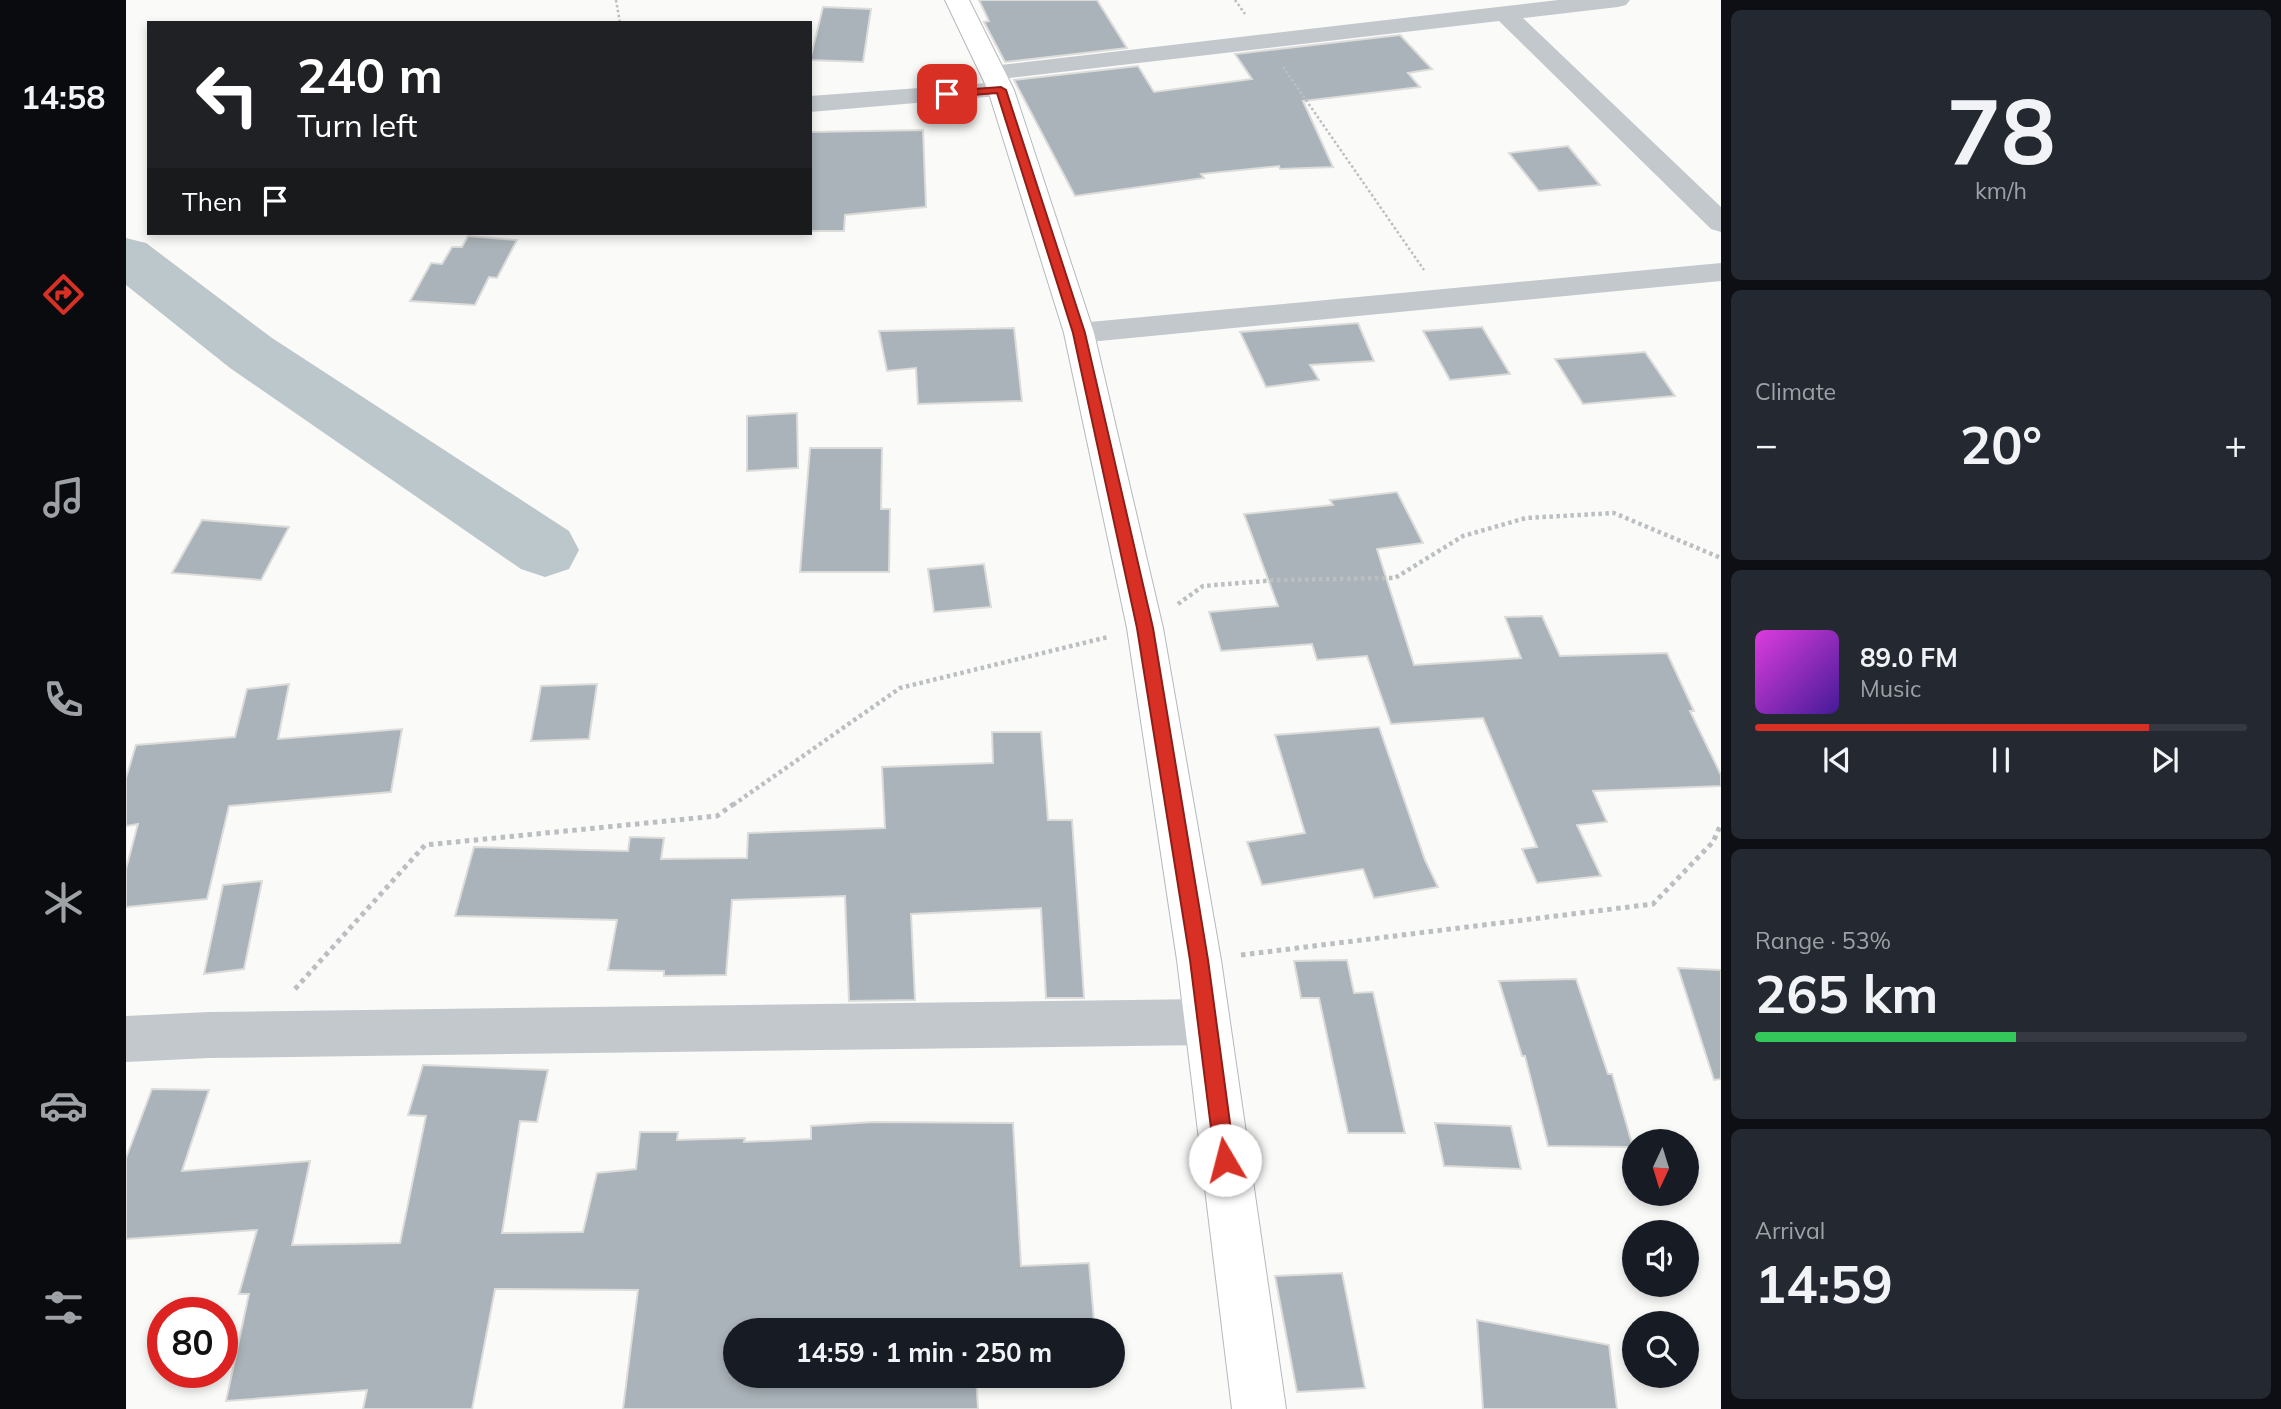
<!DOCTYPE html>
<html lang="en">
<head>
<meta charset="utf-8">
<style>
  :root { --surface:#171b24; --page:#242831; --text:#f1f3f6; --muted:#9ea1a6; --line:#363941; --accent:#d93025 }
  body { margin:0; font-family:Mulish,sans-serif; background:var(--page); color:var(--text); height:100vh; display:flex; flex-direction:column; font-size:26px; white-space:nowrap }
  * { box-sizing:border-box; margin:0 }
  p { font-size:23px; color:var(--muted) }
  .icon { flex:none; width:38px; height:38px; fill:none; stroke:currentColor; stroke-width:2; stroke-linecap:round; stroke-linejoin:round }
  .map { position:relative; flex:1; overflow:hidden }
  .panel { display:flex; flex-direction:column; gap:10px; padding:10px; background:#0d0f14; width:560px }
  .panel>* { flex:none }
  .top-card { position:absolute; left:21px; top:21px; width:665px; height:214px; border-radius:0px; box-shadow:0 4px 10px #0003; background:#202124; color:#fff; overflow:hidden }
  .needle { width:46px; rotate:184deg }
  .tools { position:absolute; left:1496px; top:1129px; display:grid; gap:14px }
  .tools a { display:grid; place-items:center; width:77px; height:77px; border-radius:50%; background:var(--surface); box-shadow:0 4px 10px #0003; font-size:35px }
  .speed { position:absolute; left:21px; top:1297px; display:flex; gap:14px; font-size:35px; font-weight:700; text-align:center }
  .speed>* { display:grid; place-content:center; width:91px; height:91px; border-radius:50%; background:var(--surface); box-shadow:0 4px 10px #0003; line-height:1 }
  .speed .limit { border:10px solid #d22; background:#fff; color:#111 }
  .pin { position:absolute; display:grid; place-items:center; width:60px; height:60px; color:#fff; margin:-30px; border-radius:14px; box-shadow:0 4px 10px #0006 }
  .me { position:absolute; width:77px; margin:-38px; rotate:352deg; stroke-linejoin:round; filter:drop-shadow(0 0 5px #0008) }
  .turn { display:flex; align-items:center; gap:24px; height:147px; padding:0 35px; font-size:32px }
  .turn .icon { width:91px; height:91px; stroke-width:2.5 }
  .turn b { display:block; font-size:49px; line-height:60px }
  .then { display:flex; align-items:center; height:66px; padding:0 35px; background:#0003; gap:14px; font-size:26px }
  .big { font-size:52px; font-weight:700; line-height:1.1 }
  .panel .widget { flex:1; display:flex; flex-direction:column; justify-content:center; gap:10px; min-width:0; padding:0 24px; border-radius:10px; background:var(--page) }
  .panel .dial { align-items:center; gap:0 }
  .dial b { font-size:91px; line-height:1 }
  .song { display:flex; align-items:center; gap:21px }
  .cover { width:84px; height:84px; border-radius:10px; background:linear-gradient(135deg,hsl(300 70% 55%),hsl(260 70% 35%)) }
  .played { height:7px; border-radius:4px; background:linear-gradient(90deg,var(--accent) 80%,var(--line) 80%) }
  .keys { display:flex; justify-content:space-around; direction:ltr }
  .heat { display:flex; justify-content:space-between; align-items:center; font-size:38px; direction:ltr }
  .charge { height:10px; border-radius:5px; background:linear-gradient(90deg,#34c759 53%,var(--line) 0) }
  .trip { position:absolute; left:597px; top:1318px; width:402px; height:70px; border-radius:35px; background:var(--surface); box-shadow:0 4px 10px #0003; font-weight:700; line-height:70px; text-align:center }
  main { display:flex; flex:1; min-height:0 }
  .tabs { display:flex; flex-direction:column; width:126px; justify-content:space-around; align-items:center; background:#090b0e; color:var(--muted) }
  .tabs .icon { width:49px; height:49px }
  .tabs .active { color:var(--accent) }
  .tabs b { font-size:32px; color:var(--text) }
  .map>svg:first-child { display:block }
</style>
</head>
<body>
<main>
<nav class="tabs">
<b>14:58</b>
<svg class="icon active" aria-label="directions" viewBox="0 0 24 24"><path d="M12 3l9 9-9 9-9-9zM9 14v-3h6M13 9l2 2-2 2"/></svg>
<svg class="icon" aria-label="music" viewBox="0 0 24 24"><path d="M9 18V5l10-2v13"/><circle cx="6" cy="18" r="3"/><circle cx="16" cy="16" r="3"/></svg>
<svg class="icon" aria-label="phone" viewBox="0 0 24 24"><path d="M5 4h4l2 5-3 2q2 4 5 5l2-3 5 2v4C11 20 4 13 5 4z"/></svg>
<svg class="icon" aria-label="climate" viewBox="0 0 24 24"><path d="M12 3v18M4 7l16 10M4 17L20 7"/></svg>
<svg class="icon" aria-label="car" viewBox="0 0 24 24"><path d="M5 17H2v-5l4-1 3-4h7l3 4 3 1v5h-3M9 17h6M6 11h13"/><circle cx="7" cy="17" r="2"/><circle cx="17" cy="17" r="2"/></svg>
<svg class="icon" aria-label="filters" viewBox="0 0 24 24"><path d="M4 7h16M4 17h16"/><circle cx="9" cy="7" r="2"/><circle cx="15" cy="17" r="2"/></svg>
</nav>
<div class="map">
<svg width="1595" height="1409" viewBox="0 0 1595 1409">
  <rect width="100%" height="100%" fill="#fafaf8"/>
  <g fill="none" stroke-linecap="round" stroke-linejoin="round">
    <path fill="#bbc7cb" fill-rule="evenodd" d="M0,238L20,243L146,338L443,531L453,550L443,569L419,577L395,569L104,368L0,285Z"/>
  </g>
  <path fill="#aab3b9" stroke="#dcdcda" stroke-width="2" d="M853,0H971L1001,48L879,62L858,22L863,21Z
    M697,7L745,9L737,62L684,60Z
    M1274,35L1306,69L1282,73L1294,87L1177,101L1207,167L1154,169L1153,166L1075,174L1078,178L949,196L888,80L1012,66L1028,92L1126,79L1109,54Z
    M797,130L800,207L719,215L718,231H684V132Z
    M1442,146L1474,185L1413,191L1383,153Z
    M342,236L391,240L371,278L363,277L349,305L284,301L305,263L316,264L326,247H336Z
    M1232,323L1248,361L1184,365L1193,380L1140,387L1114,332Z
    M1356,327L1384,374L1324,380L1297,331Z
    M888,328L896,401L792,404L790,368L761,371L753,331Z
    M1519,352L1549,396L1457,404L1429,359Z
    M671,413L672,468L621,471V416Z
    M684,448H756L755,509H764L763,572H674Z
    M1271,492L1297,543L1251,549L1288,665L1395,658L1379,617L1416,616L1434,656L1541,653L1568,711H1564L1595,775V786L1467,791L1481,822L1451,825L1475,876L1411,883L1396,849L1411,847L1357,718L1265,724L1241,656L1191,660L1186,644L1095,651L1083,612L1152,606L1118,514L1207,505L1204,500Z
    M76,520L163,527L135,580L46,573Z
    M858,564L865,607L808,612L802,569Z
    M163,684L152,739L276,729L265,792L103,806L81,899L0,907V869L12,824L0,826V778L10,745L109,737L121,689Z
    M471,684L463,739L405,741L415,686Z
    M1253,727L1299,860L1312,887L1248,898L1237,869L1136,885L1121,842L1179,833L1149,735Z
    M866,732H915L922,820H946L958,998H920L915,908L785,914L789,1000L723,1001L719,896L606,900L600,975L538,976V971L482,970L491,920L329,916L348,847L502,851L504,837L538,838L535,859L621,858L622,833L759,828L756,767L867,763Z
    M136,881L118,969L78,974L97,885Z
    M1221,960L1228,993L1247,992L1279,1133H1222L1193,998H1175L1168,961Z
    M1552,968L1595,970V1079L1588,1080Z
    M1450,979L1482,1074H1486L1507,1147L1422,1146L1399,1056H1396L1373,981Z
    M297,1065L422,1070L411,1122L394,1121L376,1233L457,1232L471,1173L510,1169L514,1132H552L551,1140L619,1138L618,1142L685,1139V1126L747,1122L887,1123L895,1266L963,1263L968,1321L847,1324V1330H609V1376H850L852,1409H497L512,1290L369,1289L346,1409H237L241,1390L100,1401L123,1294H113L131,1230L0,1239V1158L26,1089L83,1090L56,1171L184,1161L166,1245L274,1243L300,1116L282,1115Z
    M1309,1123L1385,1126L1395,1169L1318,1166Z
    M1216,1273L1239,1388L1171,1392L1149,1276Z
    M1351,1320L1483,1345L1491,1409H1357Z"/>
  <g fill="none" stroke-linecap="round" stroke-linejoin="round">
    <defs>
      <path id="trunk" d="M819,0H843L888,90L968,333L1037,628L1095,960L1160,1409H1106L1051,960L1001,628L938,333L862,90Z"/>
    </defs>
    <use href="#trunk" stroke="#b4b9bd" stroke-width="2"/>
    <path stroke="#bbbfc2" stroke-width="2.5" stroke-dasharray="2.5 2.5" stroke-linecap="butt" d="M490,0L494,23
      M1109,0L1119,14
      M1157,67L1298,270"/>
    <path stroke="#bbbfc2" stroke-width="4.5" stroke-dasharray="3.5 3.5" stroke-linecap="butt" d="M1052,604L1077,586L1151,580L1269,578L1337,536L1400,518L1488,513L1595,558
      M607,805L774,688L982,637"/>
    <path stroke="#bbbfc2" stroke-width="5" stroke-dasharray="4.5 4.5" stroke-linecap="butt" d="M1115,955L1527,904L1587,842L1595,824
      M169,989L299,845L591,816L609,803"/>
    <path fill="#c3c8cc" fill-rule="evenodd" d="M1432,0H1504L1500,5L1492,7L1397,18L1595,207V232L1585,229L1373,21L866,80L857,78L854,73L857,68L866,66Z
      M875,82L884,85L888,90L884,95L684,112V96Z
      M1595,263V281L953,343L942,340L938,333L942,326L953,323Z
      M1080,999L1096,1006L1103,1022L1096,1038L1080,1045L83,1058L0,1062V1016L83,1012Z"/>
    <use href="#trunk" fill="#fff" fill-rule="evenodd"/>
  </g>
  <path fill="#d93025" stroke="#8d1f18" stroke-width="2" d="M875,87L880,90L959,333L1027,628L1082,960L1109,1160L1106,1167L1099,1170L1092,1167L1089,1160L1064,960L1011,628L947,333L871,93L821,97L815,94L821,91Z"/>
</svg>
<div class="tools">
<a><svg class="needle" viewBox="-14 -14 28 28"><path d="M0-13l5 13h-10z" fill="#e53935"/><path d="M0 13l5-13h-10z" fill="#9ea1a6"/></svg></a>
<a><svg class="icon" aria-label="sound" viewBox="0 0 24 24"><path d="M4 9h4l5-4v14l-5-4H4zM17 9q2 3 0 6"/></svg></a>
<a><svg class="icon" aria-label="search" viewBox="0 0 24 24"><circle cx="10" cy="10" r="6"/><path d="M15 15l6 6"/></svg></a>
</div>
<div class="speed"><div class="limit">80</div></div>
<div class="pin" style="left:821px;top:94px;background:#d93025"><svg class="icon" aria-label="arrive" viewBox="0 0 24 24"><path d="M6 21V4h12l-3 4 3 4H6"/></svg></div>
<svg class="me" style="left:1099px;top:1160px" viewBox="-20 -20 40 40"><circle r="19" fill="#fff"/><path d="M0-13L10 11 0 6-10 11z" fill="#d93025"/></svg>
<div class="trip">14:59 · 1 min · 250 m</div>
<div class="top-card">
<div class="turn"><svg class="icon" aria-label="left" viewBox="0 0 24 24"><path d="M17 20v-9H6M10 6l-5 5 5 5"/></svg><div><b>240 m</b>Turn left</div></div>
<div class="then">Then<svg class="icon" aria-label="arrive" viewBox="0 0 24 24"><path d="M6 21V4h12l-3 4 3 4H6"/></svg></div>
</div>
</div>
<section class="panel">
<div class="widget dial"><b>78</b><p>km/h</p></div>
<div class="widget"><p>Climate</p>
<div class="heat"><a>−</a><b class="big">20°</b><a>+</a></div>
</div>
<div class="widget">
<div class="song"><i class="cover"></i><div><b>89.0 FM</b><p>Music</p></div></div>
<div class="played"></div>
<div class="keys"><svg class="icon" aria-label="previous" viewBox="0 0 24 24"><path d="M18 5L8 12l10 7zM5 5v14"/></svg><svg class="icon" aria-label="pause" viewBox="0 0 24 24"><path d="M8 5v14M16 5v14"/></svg><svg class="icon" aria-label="next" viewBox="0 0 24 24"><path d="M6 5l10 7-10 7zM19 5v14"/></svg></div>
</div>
<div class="widget"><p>Range · 53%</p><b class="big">265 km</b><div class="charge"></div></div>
<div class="widget"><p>Arrival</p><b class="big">14:59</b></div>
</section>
</main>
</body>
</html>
